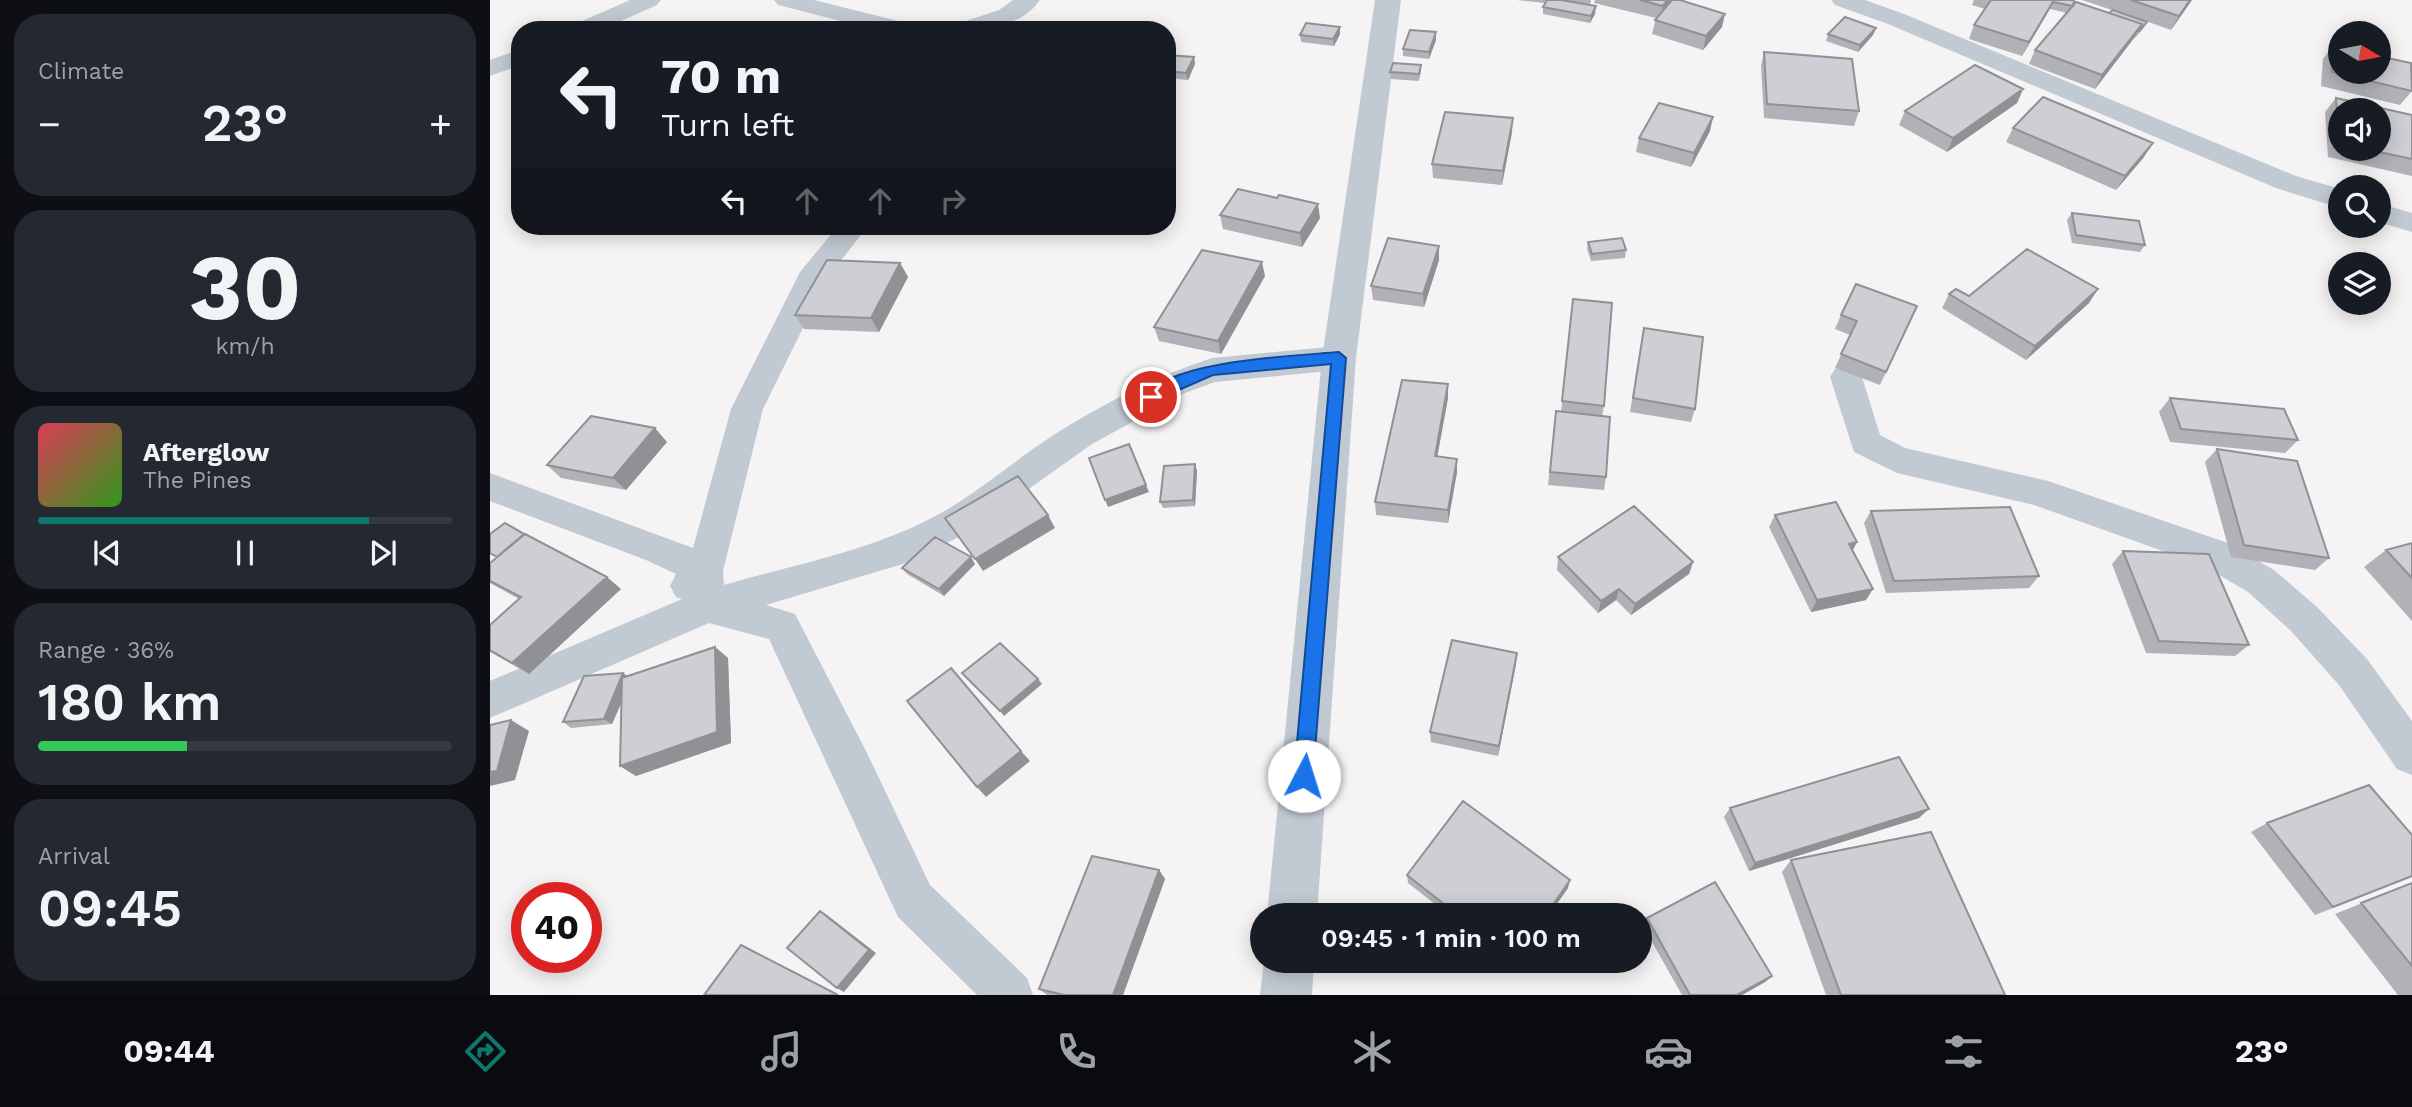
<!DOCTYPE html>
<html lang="en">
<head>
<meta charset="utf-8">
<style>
  :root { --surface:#171b24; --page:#242831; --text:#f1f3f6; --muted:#9ea1a6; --line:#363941; --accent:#0f766e }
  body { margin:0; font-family:"Work Sans",sans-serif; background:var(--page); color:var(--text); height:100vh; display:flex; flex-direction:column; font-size:26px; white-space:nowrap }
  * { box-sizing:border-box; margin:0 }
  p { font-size:23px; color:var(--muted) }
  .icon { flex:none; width:38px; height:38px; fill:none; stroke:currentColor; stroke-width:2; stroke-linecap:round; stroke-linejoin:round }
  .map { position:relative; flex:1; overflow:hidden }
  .details { display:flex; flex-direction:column; gap:14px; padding:14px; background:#0d0f14; width:490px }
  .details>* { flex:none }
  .top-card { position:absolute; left:21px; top:21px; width:665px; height:214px; border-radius:28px; box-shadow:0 4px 18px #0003; background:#171b24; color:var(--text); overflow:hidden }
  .needle { width:46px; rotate:100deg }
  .controls { position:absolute; left:1838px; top:21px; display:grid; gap:14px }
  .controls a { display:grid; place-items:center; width:63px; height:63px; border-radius:50%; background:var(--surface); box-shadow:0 4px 18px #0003; font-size:35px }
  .speed { position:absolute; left:21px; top:882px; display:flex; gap:14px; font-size:35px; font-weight:700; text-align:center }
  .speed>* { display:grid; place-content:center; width:91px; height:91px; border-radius:50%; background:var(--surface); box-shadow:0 4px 18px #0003; line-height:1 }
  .speed .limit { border:10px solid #d22; background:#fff; color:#111 }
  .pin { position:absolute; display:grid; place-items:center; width:60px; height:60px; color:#fff; margin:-30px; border:4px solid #fff; border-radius:50%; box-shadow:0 2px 7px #0007 }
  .me { position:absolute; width:77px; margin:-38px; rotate:5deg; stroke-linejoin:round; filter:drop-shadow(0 0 5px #0008) }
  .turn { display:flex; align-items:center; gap:24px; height:147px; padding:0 35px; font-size:32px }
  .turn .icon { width:91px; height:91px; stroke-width:2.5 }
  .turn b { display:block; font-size:49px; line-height:60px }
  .lanes { display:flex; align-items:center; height:66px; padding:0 35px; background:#0003; justify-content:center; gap:35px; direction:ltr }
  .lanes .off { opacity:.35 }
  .big { font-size:52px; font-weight:600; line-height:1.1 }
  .details .card { flex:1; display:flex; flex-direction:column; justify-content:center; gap:10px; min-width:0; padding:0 24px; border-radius:28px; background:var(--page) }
  .details .dial { align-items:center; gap:0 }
  .dial b { font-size:91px; line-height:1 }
  .song { display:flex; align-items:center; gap:21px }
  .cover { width:84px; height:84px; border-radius:10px; background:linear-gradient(135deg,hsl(350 70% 55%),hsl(110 70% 35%)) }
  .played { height:7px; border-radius:4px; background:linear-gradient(90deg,var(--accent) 80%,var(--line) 80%) }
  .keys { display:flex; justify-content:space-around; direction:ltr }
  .heat { display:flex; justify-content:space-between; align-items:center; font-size:38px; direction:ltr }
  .charge { height:10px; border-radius:5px; background:linear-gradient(90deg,#34c759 36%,var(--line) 0) }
  .trip { position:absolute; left:760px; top:903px; width:402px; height:70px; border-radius:35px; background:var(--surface); box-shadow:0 4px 18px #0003; font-weight:600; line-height:70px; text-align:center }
  .menu { display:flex; height:112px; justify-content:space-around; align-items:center; background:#090b0e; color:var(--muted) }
  .menu .icon { width:49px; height:49px }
  .menu .active { color:var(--accent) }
  .menu b { font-size:32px; color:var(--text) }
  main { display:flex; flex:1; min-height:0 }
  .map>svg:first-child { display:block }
</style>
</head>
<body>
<main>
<section class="details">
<div class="card"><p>Climate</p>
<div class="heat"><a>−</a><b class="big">23°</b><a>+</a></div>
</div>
<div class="card dial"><b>30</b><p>km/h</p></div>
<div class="card">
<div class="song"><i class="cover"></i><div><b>Afterglow</b><p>The Pines</p></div></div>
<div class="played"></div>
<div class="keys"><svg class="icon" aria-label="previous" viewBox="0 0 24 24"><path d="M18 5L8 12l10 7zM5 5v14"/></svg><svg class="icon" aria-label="pause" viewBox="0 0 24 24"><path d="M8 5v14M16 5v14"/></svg><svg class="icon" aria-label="next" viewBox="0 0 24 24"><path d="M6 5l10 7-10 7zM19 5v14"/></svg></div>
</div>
<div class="card"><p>Range · 36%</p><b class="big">180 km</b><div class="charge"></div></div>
<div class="card"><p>Arrival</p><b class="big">09:45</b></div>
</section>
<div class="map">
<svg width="1922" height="995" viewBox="0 0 1922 995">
  <rect width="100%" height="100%" fill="#f5f3f3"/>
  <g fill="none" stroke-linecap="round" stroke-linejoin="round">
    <path fill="#c1cad2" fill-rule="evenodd" d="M140,0H171L167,5L111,30H79L83,25Z
      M284,0H324L424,25L428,30H386L288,5Z
      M523,0H550C530,29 491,30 460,30L464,25L509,10Z
      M1341,0H1375L1414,14L1806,176L1850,189V208L1786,188L1398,24L1345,5Z
      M30,49V65L0,76V60Z
      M1888,203L1922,213V232L1888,222Z
      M348,226H378L338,277L273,409L233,571L234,585C307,564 385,550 451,513C495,488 534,452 578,426C623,399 672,374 722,358L849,346L860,350L865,358L860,366L849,370L725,382L695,393L602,444L477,533L416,563L276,605L305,614L377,753L440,885L537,978L543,995H487L408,917L279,639L219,623L0,718V681L192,599L186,597L180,586L186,574L156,560L0,501V473L203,548L241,409L310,272Z
      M1356,365L1367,369L1372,377L1390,435L1415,448L1558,481L1738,543L1784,570L1827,607L1877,659L1922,721V775L1907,769L1849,685L1801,631L1758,592L1712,565L1544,505L1407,473L1364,452L1340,377L1345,369Z"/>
    <path fill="#c1cad2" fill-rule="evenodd" d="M885,0H911L866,358L827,915H777L832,358Z
      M774,961H824L822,995H770Z"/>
  </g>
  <path fill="#b0b2b7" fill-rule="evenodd" d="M1027,0H1101L1100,5L1105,14L1100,23L1053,14V7L1055,3Z
    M1105,0H1190L1232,27L1213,50L1162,34L1166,18L1104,3Z
    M1484,0H1584V5L1619,13L1622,10L1592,0H1702L1681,30L1650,19L1657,22L1653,29L1645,38H1644L1605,89L1539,64L1545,50L1577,13L1560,9L1532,56L1479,39L1484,25L1495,9L1482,5Z
    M1386,28L1383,35L1368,52L1336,41L1338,34Z
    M946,32V40L939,59L913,56V49Z
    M850,34L844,46L811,42L810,35Z
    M1843,45L1922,91L1910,105L1831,86L1833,59Z
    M1274,52L1369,111L1364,126L1274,118L1271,66Z
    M677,55L704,57L705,64L698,80L677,78Z
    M931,65V72L929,81L901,79L900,72Z
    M1533,89L1527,103L1457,152L1409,125L1415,111Z
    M1846,98L1922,115V176L1838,157L1835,112ZM1850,110L1888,149H1850Z
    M1523,128L1654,157L1626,190L1516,142Z
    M1220,131L1201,167L1146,152L1149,138Z
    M1022,132L1012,185L943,178L942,164Z
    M1582,213L1655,245L1650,252L1582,243L1577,220Z
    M730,215L830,218L812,247L733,229Z
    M1098,242L1136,250L1135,258L1101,261L1097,249Z
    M949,246V260L934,307L883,300L881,286Z
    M410,263L418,277L389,332L314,329L305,315Z
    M775,276L731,354L669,341L664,327Z
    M1459,294L1479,296L1599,303L1536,360L1452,308Z
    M1083,299L1114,406L1112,416L1116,477L1114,490L1058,485L1066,411L1071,412Z
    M1427,306L1390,385L1345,368L1360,335L1345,329L1351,315Z
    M1154,328L1205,409L1201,422L1140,412Z
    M958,398L947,457L967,459V472L958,523L886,515L885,502Z
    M1680,398L1808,440L1795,453L1680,442L1669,412Z
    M177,442L136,490L71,478L57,465Z
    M1727,449L1839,558L1825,570L1741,557L1715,462Z
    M705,464L707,471L705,506L673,508L670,502Z
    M1381,511L1549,576L1539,588L1396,593L1374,523Z
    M1285,515L1362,551L1376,600L1321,612L1279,527Z
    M0,534H34L131,589L39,674L0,652V625L29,599L0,583V563L6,557L0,554Z
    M1922,543V621L1874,567L1896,550Z
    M1633,551L1759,645L1745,656L1656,653L1622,564Z
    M1068,557L1203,562L1199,574L1141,615L1126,600L1108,613L1067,570Z
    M485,564L454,596L417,574L412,568Z
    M225,647L238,658L241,743L146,776L130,766L132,702L122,724L81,728L73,722L133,673L137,676Z
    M1026,664L1008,756L941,742L940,732Z
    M1240,808L1429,818L1259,871L1234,817Z
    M1777,823L1922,877L1825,915L1761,832Z
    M1301,860L1515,995H1336L1292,872Z
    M669,870L675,879L633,995H557L549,989Z
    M917,875L1078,888L1059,915H959L918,883Z
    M1922,883V995H1908L1845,914Z
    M1157,918L1282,976L1275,982L1252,995H1192L1153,926Z
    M1016,961H1028L1024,967Z"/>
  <path fill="#909195" d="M1177,0H1184L1171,20L1173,6Z
    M1564,0L1559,10L1532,56L1539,42Z
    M1700,0H1702L1681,30L1689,16Z
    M1106,6L1105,14L1100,23L1101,16Z
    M1235,14L1232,27L1213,50L1216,36Z
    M1652,24L1644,38L1605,89L1612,75Z
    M850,27V34L844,46L843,39Z
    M1386,28L1383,35L1368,52L1370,45Z
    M946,32V40L939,59V52Z
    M704,57L705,64L698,80L696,73Z
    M1533,89L1527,103L1457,152L1463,138Z
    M1223,117L1220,131L1201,167L1204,153Z
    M1023,118L1022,132L1012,185L1013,171Z
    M1663,143L1654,157L1626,190L1635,176Z
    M828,204L830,218L812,247L810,233Z
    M949,246V260L934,307L933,294Z
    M772,262L775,276L731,354L728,341Z
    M410,263L418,277L389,332L381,318Z
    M1608,289L1599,303L1536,360L1545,346Z
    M958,384V398L945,469V456Z
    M165,428L177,442L136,490L123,478Z
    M967,459V472L958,523V510Z
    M705,464L707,471L705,506L703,500Z
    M656,485L659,492L618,507L615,500Z
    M558,515L565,528L493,571L485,559Z
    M1367,542L1361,554L1359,544Z
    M481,557L485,564L454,596L449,589Z
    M1203,562L1199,574L1141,615L1145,604Z
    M117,577L131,589L39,674L22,663Z
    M1129,589L1126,600L1108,613L1111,601Z
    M1383,589L1376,600L1321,612L1327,600Z
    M225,647L238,658L241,743L146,776L130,766Z
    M1027,653L1026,664L1008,756L1009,746Z
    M133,673L141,679L122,724L114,719Z
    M548,679L552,684L514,716L510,711Z
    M21,720L39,731L25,780L0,786V772Z
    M531,751L540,761L496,797L487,787Z
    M1439,809L1429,818L1259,871L1265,863Z
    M669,870L675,879L633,995H623Z
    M1080,880L1078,888L1059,915H1056Z
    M330,911L337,915L386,953L354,992L347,988Z
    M1282,976L1275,982L1252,995H1247Z"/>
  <path fill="#cdcfd5" stroke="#909195" stroke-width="2" d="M1057,0H1071L1106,6L1101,16L1053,7Z
    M1150,0H1177L1173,6Z
    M1182,0H1190L1235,14L1216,36L1165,20Z
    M1501,0H1564L1539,42L1484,25Z
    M1564,0H1584L1583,6L1563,2Z
    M1641,0H1700L1689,16Z
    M1586,2L1652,24L1612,75L1545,50Z
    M1623,10L1657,22L1649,31L1648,30L1652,24L1619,13Z
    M1355,17L1386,28L1370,45L1338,34Z
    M816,23L850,27L843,39L810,35Z
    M920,30L946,32L939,52L913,49Z
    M1843,45L1850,47V72H1888V56L1921,63L1922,91L1842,72Z
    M1274,52L1362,59L1369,111L1277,104Z
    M677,55L704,57L696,73L677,71Z
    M903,63L931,65L929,74L900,72Z
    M1485,65L1533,89L1463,138L1415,111Z
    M1553,97L1663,143L1635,176L1523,128Z
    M1846,98L1922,115V159L1875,149H1888V110H1850L1849,143Z
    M1169,103L1223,117L1204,153L1149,138Z
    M955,112L1023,118L1013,171L942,164Z
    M748,189L787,198L789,195L828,204L810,233L730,215Z
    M1582,213L1649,221L1655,245L1586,235Z
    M898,238L949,246L933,294L881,286Z
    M1132,238L1136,250L1102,254L1098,242Z
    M1537,249L1608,289L1545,346L1459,294L1466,289L1479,296Z
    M712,250L772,262L728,341L664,327Z
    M337,260L410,263L381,318L305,315Z
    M1366,284L1427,306L1396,372L1351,354L1367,321L1351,315Z
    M1083,299L1122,303L1114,406L1072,401Z
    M1154,328L1213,337L1205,409L1143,398Z
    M912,380L958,384L945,456L967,459L958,510L885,502Z
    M1680,398L1794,409L1808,440L1691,429Z
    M1066,411L1120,417L1116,477L1060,472Z
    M101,416L165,428L123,478L57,465Z
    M639,444L656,485L615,500L599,458Z
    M1727,449L1807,461L1839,558L1754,545Z
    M705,464L703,500L670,502L674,466Z
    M528,476L558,515L485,559L455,518Z
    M1346,502L1367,542L1359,544L1383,589L1327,600L1285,515Z
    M1144,506L1203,562L1145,604L1129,589L1111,601L1068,557Z
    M1520,507L1549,576L1404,581L1381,511Z
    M15,523L34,534L7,557L0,553V534Z
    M35,534L117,577L22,663L0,650V625L31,597L0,581V563Z
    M445,537L481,557L449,589L412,568Z
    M1922,543V578L1896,550Z
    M1633,551L1719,554L1759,645L1669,641Z
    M962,640L1027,653L1009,746L940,732Z
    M510,643L548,679L510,711L472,673Z
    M225,647L227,732L130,766L132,678Z
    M461,668L531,751L487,787L417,701Z
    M133,673L114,719L73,722L94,676Z
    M21,720L7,771L0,772V725Z
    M1409,757L1439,809L1265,863L1240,808Z
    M1879,785L1922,835V876L1843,907L1777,823Z
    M973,801L1080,880L1056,915H968L917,875Z
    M1441,832L1515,995H1351L1301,860Z
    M602,856L669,870L623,995H574L549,989Z
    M1225,882L1282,976L1247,995H1200L1157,918Z
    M1922,883V966L1871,903Z
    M330,911L379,950L347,988L297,948Z
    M251,945L348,995H214Z"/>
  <path fill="#1a73e8" stroke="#114b97" stroke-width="2" d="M849,352L856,358L823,776L821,782L814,785L807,782L804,776L841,364L723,375L661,402L654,397C679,360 805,356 849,352Z"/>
</svg>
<div class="controls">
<a><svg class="needle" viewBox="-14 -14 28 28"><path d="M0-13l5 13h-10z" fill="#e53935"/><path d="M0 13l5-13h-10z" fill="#9ea1a6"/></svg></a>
<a><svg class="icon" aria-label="sound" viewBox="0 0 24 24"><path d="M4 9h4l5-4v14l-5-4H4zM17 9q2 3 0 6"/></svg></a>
<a><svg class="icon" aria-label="search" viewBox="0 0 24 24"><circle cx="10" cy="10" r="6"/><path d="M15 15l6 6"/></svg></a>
<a><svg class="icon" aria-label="layers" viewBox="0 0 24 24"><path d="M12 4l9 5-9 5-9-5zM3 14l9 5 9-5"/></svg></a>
</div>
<div class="speed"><div class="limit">40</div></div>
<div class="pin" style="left:661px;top:397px;background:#d93025"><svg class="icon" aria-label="arrive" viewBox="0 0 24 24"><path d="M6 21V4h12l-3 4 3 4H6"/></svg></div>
<svg class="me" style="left:814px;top:776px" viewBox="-20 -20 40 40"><circle r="19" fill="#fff"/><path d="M0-13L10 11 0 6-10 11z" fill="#1a73e8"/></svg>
<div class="trip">09:45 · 1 min · 100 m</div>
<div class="top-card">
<div class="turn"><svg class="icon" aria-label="left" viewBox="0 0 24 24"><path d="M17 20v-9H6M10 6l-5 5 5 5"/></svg><div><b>70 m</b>Turn left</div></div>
<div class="lanes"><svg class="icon" aria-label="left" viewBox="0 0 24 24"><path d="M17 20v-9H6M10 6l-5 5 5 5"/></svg><svg class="icon off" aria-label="ahead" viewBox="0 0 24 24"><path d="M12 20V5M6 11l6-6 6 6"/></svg><svg class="icon off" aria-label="ahead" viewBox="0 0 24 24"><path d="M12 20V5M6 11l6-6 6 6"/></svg><svg class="icon off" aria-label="right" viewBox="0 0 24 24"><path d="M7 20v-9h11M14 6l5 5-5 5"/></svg></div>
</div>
</div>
</main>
<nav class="menu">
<b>09:44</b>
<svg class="icon active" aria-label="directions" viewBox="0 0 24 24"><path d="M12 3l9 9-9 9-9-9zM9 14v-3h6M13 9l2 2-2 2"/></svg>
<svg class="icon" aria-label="music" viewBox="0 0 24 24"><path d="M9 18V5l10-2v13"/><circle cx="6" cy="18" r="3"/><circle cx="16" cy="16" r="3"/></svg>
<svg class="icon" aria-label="phone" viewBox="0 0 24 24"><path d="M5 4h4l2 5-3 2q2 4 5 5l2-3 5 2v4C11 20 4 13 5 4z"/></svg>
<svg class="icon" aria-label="climate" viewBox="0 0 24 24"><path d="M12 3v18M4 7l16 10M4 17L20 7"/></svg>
<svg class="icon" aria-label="car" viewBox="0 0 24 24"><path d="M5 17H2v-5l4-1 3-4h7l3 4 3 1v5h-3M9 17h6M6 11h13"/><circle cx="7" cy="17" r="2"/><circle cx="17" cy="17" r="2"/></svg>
<svg class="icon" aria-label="filters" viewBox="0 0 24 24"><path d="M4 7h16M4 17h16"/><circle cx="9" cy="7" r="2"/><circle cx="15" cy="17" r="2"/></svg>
<b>23°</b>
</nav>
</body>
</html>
